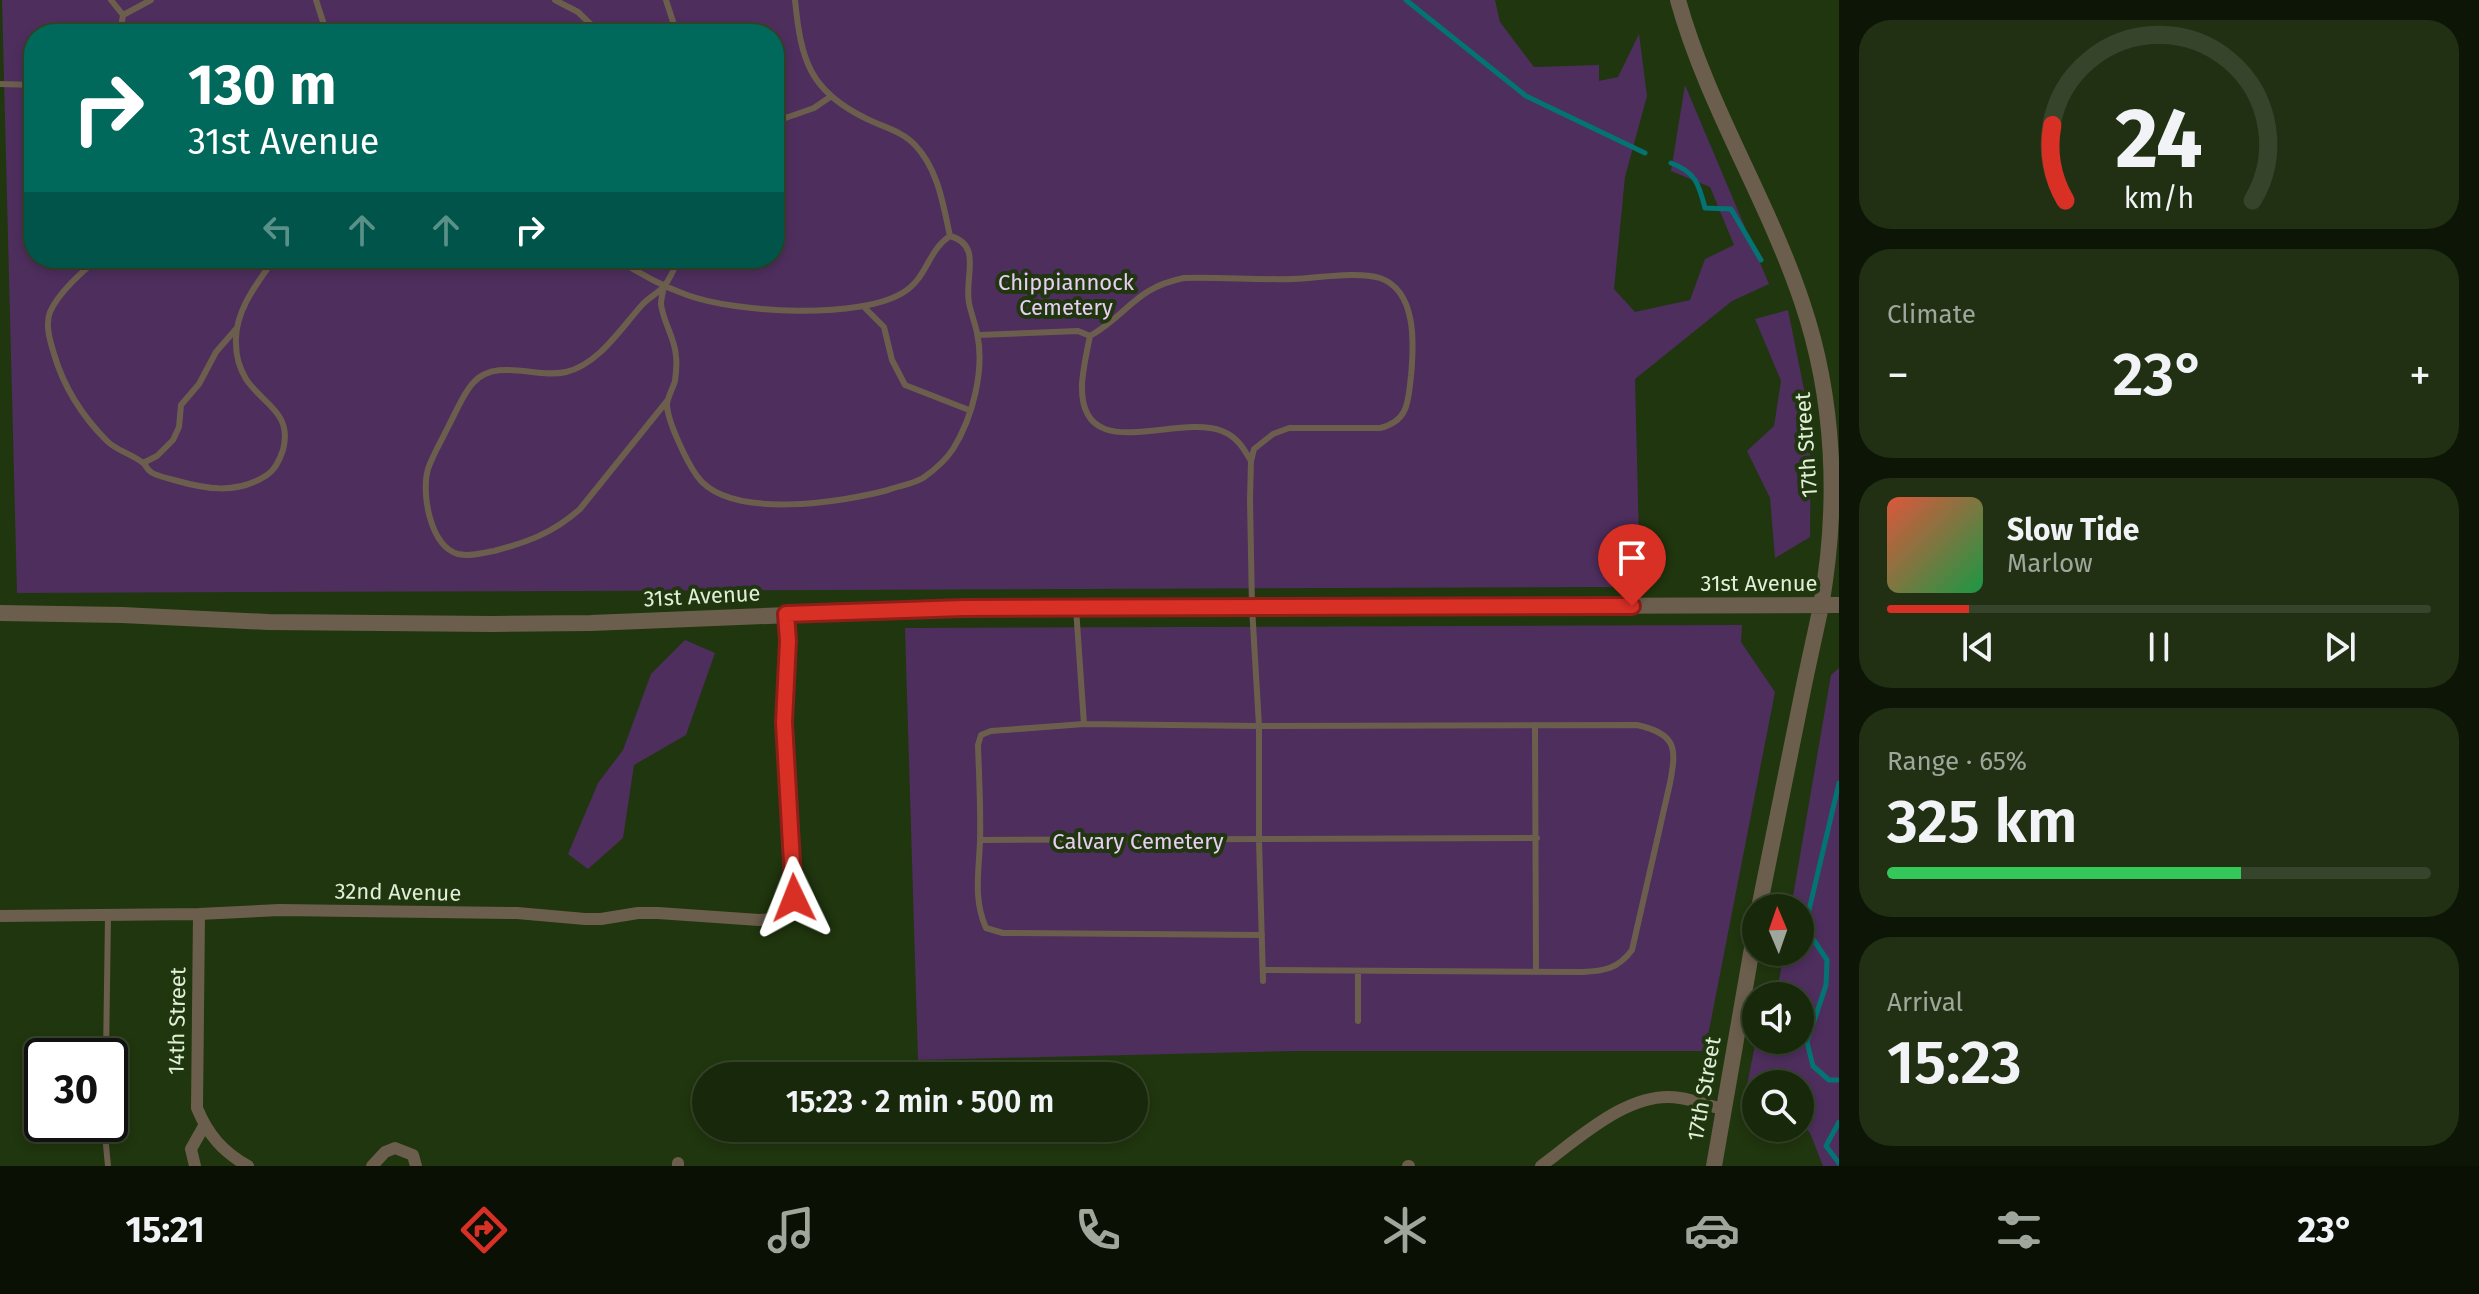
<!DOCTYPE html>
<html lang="en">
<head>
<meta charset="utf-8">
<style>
  :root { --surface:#18280a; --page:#213013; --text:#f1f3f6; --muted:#9fa69c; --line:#36442b; --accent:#d93025 }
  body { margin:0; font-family:"Fira Sans",sans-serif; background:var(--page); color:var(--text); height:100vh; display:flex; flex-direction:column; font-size:30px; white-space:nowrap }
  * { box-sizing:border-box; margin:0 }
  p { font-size:26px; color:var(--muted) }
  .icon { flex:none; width:44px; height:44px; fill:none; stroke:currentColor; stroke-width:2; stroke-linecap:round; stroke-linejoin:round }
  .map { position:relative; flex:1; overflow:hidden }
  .side { display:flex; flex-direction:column; gap:20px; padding:20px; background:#0d1606; width:640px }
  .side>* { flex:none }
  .guide { position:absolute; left:24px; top:24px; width:760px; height:244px; border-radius:32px; box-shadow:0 4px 12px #0003,0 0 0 2px var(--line); background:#00695c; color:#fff; overflow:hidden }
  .needle { width:52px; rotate:358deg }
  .buttons { position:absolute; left:1742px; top:894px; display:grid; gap:16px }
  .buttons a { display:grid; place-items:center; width:72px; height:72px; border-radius:50%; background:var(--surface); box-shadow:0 4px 12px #0003,0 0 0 2px var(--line); font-size:40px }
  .speed { position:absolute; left:24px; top:1038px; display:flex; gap:16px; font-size:40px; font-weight:700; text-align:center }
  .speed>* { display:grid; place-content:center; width:104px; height:104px; border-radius:50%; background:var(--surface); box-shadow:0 4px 12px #0003,0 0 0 2px var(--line); line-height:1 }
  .speed .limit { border:4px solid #111; border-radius:12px; background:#fff; color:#111 }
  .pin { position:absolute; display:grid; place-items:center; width:68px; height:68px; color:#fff; margin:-82px -34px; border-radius:50% 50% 50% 0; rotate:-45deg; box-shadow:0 0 8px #0007 }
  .pin .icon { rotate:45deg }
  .me { position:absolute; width:88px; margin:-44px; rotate:358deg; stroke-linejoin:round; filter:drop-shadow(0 0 6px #0008) }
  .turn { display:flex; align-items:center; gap:28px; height:168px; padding:0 32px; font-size:36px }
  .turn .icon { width:104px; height:104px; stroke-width:2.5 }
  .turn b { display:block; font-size:56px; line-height:68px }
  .lanes { display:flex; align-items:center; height:76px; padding:0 32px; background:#0003; justify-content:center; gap:40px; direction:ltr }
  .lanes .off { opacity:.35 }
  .big { font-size:60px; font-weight:600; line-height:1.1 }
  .side .widget { flex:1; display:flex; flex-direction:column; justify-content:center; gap:12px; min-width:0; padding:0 28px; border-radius:32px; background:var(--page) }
  .side .dial { align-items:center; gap:0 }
  .dial svg { height:208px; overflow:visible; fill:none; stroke:var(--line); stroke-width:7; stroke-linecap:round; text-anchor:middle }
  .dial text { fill:var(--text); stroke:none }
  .song { display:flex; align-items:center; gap:24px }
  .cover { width:96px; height:96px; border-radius:12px; background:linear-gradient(135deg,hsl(10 70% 55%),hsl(140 70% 35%)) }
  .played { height:8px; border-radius:4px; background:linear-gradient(90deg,var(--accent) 15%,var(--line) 15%) }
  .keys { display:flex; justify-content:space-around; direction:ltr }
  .heat { display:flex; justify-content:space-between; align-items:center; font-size:44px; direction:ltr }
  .charge { height:12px; border-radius:6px; background:linear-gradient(90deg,#34c759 65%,var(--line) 0) }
  .trip { position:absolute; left:692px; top:1062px; width:456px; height:80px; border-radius:40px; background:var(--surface); box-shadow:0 4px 12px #0003,0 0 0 2px var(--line); font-weight:600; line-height:80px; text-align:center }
  .menu { display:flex; height:128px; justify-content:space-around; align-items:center; background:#0a1004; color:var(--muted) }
  .menu .icon { width:56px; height:56px }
  .menu .selected { color:var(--accent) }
  .menu b { font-size:36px; color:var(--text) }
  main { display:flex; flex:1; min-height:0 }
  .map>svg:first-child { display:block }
</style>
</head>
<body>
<main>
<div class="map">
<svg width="1839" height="1166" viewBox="0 0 1839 1166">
  <rect width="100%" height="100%" fill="#20360e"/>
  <path fill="#4e2e5d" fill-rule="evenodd" d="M2,0H1495L1500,22L1534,67L1599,65V81L1618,77L1639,34L1647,96L1625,177L1614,289L1635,312L1690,300L1705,259L1734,245L1710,187L1671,171L1685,85L1769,284L1732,301L1635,379L1640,580L1618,581L1611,538L1612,587L17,593ZM34,34H774V258H34Z
    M1788,310L1811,424L1810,537L1775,558L1770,498L1747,451L1774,426L1781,381L1755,319Z
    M1742,625L1741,642L1775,692L1705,1051H1294L918,1060L905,628Z
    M685,640L715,653L686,735L634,765L623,838L588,869L568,854L598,783L623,750L651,674Z
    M1839,668V1166H1823L1810,1133L1800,1122V1084H1756V1102L1744,1100L1756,1040H1800V996H1788L1789,992L1778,986L1784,952H1800V908H1791L1831,675Z"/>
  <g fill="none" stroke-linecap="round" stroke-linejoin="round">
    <path stroke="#037473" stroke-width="5" d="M1406,0L1526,96L1645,153
      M1671,163C1696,172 1699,185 1705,208L1731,209L1761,260
      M1839,783L1805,927L1827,960L1826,985L1807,1042L1813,1066L1829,1080H1839
      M1839,1122L1826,1146L1839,1163"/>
    <path stroke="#6c5e4d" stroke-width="6" d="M111,0L123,15L120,34
      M316,0L327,34
      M555,0L578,12L601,34
      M666,0L677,34
      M795,0C801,60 809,91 867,119C883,127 902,131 915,145C938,169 943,204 950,236
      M123,15L151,0
      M0,84L34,85
      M774,122L814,108L830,97
      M98,258C82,272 59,292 50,312C45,325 50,341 54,354C64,388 82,416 107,441C117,451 132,454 143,463C146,465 147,470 151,472C156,476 167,478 174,480C205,489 237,495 267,475C275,470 280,459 283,450C293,412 262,404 246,379C240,369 236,356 236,344C234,312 257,283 275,258
      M616,258C638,273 662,286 687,295C736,313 860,320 904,292C927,278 928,250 950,236
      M664,286C663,292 661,299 661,304C663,322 675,338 676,356C677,364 676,373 675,381C673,388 668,396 667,404C667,421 687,462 697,476C729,521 843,502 888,490C899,486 913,484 923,478C933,471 946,460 953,449C973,417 985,369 977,333C975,323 971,313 969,303C964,277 983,245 950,236
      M864,307L884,327L892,360L905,385L969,410
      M978,335L1078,331L1090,336
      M667,401L580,509C553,533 528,542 494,551C482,553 470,557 458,554C430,546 421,493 428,469C433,454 442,440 449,425C456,412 463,394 473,383C496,357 537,379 566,372C599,364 621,328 642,305C649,297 659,293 665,285C671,277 675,267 679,258
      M1251,461C1243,447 1237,437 1222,431C1175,413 1079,468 1082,384C1083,368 1087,351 1090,336C1129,314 1134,288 1184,278C1220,277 1257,280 1294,279C1318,278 1357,271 1380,278C1417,291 1414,344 1411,376C1408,401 1409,421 1380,428H1289L1273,434L1254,449L1251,461L1250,500L1252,607L1259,726V840L1263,981
      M143,463L157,456L173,440L179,427L181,405L199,384L216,352L236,329
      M1076,608L1084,724
      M1535,725L1536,971
      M980,840L1537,838
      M1262,935L1003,933L986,928C973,899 979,871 980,841C981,809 979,777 978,745L981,735L991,731L1084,724L1259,726L1637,725C1676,734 1677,747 1670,783L1632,950C1618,969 1604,971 1582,972L1263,970
      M1358,972V1021
      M106,1056L108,916
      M104,1124L108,1166"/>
    <path stroke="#6c5e4d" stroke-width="12" d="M199,914L197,1108C208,1135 223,1152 248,1166
      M0,916L199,914L279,910L517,913L585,919H601L638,913H658L759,920L777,919L791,910L795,887L784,722L788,641L786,614
      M678,1163V1166
      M195,1166L191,1149L204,1126
      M372,1166L385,1152L395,1148L413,1155L416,1166
      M1408,1166H1409
      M1541,1166C1578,1139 1630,1089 1680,1098C1694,1100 1709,1106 1723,1109"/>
    <path stroke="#6c5e4d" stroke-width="16" d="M1678,0C1707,105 1767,198 1802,302C1835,399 1839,505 1821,606C1815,635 1808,665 1802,695C1788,766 1774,837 1759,908
      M0,613L122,615L268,622L493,624L591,623L964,608L1839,605
      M1714,1166L1756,925"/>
  </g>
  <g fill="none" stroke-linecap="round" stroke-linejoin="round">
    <defs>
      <path id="route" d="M794,898L784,722L788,641L786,614L964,608L1632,606"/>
    </defs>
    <use href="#route" stroke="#8d1f18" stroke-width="20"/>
    <use href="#route" stroke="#d93025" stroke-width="14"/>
  </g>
  <g text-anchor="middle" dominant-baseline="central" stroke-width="8" stroke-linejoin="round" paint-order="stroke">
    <g font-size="22" fill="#e7cff4" stroke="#20360e">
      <text x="1066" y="282">Chippiannock<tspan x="1066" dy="25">Cemetery</tspan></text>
      <text x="1138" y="841">Calvary Cemetery</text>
    </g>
    <g font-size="22" fill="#e0efd8" stroke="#20360e">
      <text transform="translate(1806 445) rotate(-94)">17th Street</text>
      <text x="1759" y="583">31st Avenue</text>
      <text transform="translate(702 596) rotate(-3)">31st Avenue</text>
      <text transform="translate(398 892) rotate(1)">32nd Avenue</text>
      <text transform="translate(177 1021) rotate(-89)">14th Street</text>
      <text transform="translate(1704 1089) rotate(-80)">17th Street</text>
    </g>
  </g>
</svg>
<div class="buttons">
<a><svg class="needle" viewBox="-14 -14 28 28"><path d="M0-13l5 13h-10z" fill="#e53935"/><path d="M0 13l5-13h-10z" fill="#9fa69c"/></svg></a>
<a><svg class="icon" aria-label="sound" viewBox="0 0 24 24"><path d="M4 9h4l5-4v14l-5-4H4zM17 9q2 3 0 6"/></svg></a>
<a><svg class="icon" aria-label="search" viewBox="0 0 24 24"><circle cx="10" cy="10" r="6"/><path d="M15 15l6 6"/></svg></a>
</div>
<div class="speed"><div class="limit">30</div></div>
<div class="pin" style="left:1632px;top:606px;background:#d93025"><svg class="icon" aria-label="arrive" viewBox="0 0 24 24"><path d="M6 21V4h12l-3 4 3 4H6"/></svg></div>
<svg class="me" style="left:794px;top:898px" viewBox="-20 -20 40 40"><path d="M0-17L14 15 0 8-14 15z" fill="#d93025" stroke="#fff" stroke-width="4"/></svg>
<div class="trip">15:23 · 2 min · 500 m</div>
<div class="guide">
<div class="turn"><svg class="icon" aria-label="right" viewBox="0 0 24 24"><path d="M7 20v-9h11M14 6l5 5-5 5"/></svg><div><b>130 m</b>31st Avenue</div></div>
<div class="lanes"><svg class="icon off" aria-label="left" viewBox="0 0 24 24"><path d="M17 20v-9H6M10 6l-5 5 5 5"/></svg><svg class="icon off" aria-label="ahead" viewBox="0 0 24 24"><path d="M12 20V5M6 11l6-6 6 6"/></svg><svg class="icon off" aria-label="ahead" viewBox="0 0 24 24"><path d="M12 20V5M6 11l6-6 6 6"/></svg><svg class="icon" aria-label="right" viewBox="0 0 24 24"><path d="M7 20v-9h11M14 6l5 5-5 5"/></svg></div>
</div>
</div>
<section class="side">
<div class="widget dial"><svg viewBox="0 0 100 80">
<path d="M14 69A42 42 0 1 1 86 69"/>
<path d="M14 69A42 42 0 0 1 9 40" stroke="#d93025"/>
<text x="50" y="56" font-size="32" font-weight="700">24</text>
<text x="50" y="72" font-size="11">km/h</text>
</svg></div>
<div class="widget"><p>Climate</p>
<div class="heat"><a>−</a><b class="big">23°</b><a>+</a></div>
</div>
<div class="widget">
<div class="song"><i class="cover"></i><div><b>Slow Tide</b><p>Marlow</p></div></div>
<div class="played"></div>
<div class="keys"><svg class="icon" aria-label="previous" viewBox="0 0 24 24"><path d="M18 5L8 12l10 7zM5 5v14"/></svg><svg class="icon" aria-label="pause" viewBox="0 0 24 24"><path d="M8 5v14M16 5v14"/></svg><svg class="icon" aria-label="next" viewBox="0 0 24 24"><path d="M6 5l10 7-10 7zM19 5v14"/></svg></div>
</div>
<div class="widget"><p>Range · 65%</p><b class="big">325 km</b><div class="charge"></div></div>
<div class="widget"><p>Arrival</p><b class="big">15:23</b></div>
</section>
</main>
<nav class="menu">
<b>15:21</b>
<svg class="icon selected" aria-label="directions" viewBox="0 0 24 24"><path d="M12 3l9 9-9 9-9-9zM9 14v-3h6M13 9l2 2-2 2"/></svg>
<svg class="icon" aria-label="music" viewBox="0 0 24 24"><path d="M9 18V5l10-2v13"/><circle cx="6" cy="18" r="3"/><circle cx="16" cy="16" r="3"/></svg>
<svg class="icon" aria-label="phone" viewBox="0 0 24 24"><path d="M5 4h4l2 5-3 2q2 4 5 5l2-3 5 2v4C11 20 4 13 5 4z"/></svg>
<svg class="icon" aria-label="climate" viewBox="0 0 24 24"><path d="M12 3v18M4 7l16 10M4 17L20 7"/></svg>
<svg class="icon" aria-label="car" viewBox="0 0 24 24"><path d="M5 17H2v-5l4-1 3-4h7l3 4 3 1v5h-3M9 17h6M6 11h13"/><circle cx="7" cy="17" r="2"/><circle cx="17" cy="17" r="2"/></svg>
<svg class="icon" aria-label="filters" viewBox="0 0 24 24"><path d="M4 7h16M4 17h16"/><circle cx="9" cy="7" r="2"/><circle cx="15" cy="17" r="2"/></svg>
<b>23°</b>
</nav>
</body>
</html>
